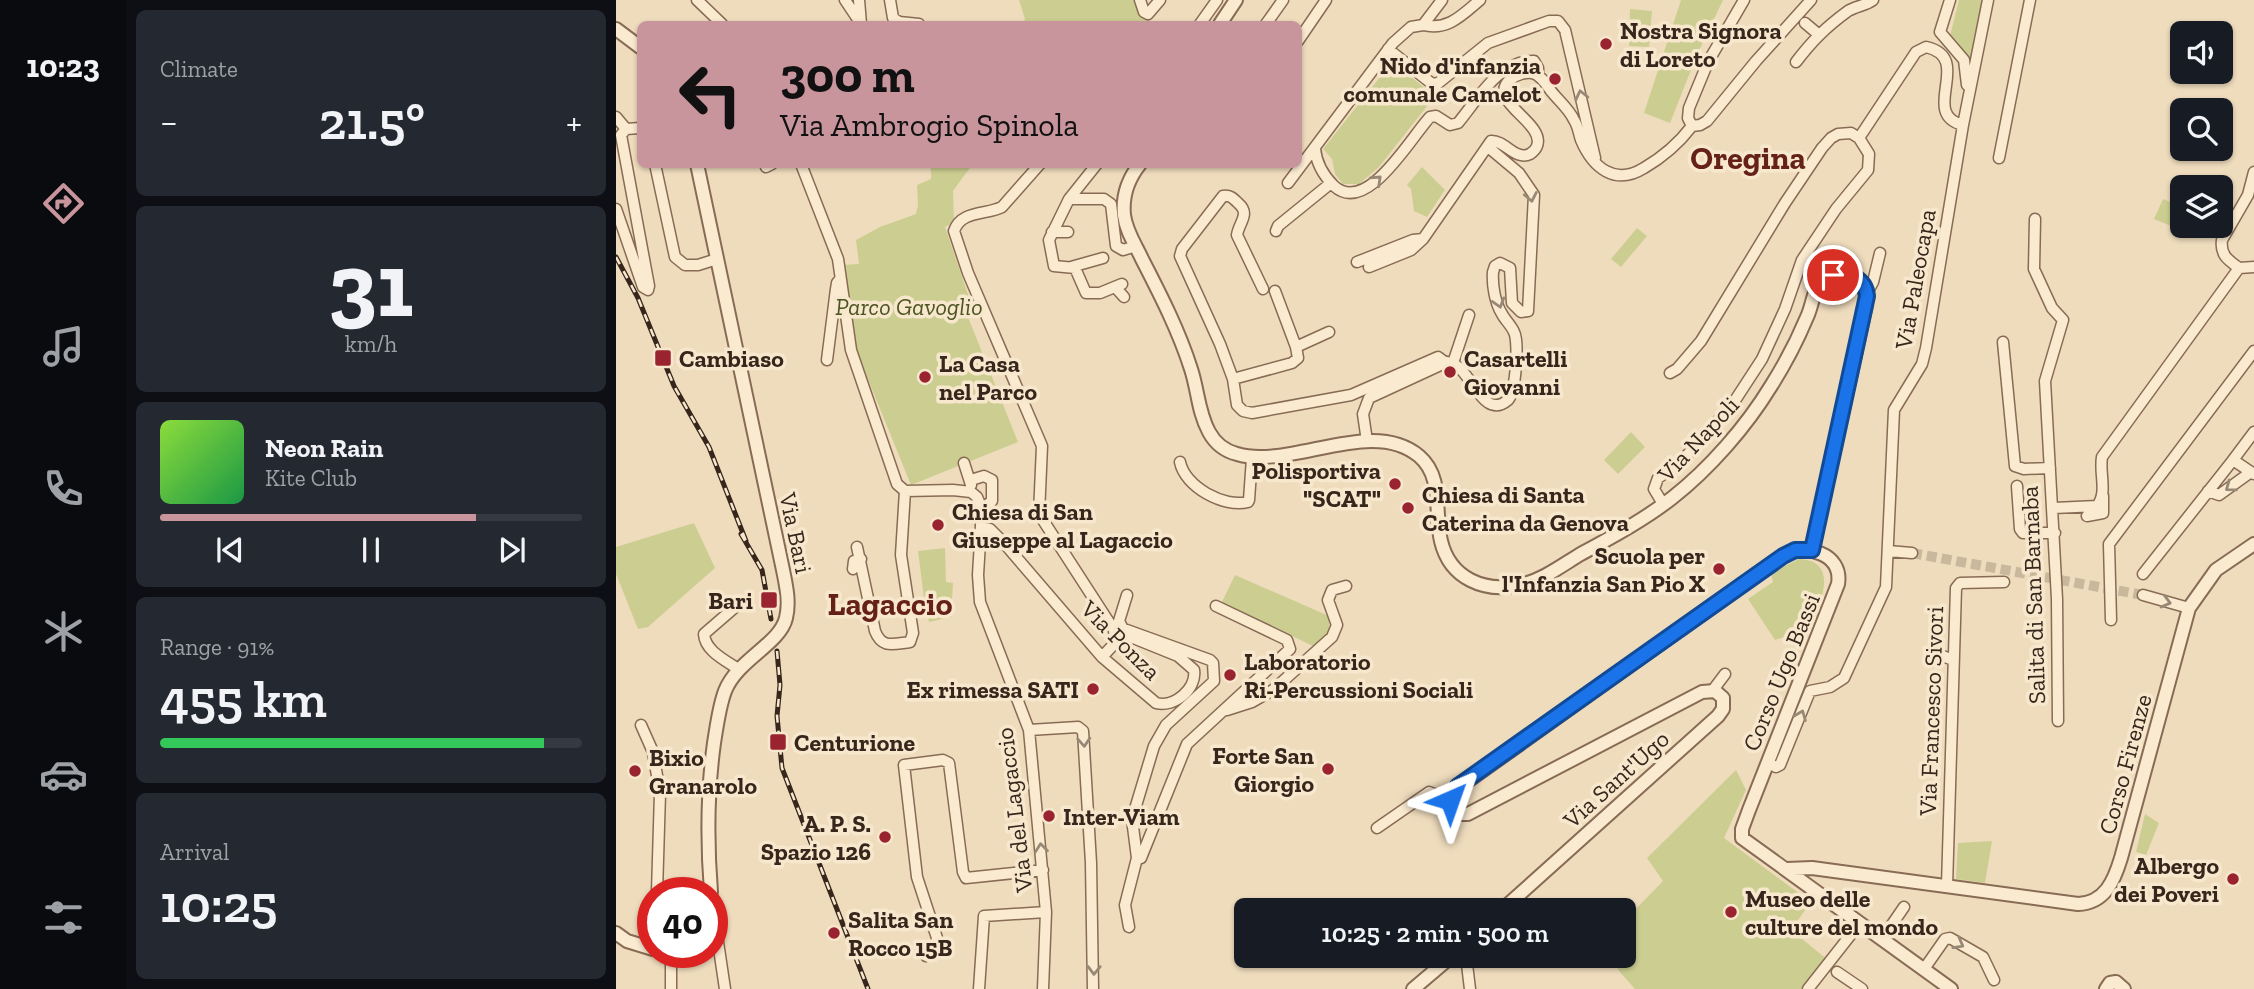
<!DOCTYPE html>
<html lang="en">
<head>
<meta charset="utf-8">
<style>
  :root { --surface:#171b24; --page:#242831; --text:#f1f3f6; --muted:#9ea1a6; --line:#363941; --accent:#c9959c }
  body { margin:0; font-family:"Zilla Slab",serif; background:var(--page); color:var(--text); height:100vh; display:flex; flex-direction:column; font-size:26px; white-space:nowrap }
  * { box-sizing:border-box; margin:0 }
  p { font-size:23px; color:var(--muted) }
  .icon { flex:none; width:38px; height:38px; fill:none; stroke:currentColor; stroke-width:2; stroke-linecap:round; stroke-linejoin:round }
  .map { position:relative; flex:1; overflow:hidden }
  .details { display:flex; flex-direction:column; gap:10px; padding:10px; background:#0d0f14; width:490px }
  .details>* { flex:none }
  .banner { position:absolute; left:21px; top:21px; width:665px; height:147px; border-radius:10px; box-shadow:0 2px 5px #0004; background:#c9959c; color:#111; overflow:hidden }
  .buttons { position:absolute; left:1554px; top:21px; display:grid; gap:14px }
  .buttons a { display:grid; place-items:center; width:63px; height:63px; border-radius:10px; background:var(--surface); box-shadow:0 2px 5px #0004; font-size:35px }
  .speed { position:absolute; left:21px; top:877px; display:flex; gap:14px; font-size:35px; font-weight:700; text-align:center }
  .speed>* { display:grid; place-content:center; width:91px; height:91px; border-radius:50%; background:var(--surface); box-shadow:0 2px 5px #0004; line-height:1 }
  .speed .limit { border:10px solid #d22; background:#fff; color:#111 }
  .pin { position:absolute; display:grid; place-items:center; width:60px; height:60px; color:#fff; margin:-30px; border:4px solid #fff; border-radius:50%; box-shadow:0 2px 7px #0007 }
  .me { position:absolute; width:77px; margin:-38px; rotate:43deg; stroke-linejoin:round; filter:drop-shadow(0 0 5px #0008) }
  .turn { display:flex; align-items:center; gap:24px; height:147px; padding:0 28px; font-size:32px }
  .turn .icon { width:91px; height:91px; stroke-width:2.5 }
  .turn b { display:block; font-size:49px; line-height:60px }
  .big { font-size:52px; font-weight:600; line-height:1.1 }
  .details .tile { flex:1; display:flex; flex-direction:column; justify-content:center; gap:10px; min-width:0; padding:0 24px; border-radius:10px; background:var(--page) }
  .details .dial { align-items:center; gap:0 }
  .dial b { font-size:91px; line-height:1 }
  .song { display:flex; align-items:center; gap:21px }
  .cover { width:84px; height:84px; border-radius:10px; background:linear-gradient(135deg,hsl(90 70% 55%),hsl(140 70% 35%)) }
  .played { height:7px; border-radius:4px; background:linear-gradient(90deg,var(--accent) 75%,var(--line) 75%) }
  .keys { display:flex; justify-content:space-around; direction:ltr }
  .heat { display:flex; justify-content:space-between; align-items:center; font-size:38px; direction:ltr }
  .charge { height:10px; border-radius:5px; background:linear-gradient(90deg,#34c759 91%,var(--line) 0) }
  .trip { position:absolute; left:618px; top:898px; width:402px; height:70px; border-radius:10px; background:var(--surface); box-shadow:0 2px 5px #0004; font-weight:600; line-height:70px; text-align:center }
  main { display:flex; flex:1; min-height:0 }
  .tabs { display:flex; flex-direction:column; width:126px; justify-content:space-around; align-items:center; background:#090b0e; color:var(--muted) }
  .tabs .icon { width:49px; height:49px }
  .tabs .active { color:var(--accent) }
  .tabs b { font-size:32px; color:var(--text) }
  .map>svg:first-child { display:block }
</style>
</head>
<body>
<main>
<nav class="tabs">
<b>10:23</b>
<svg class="icon active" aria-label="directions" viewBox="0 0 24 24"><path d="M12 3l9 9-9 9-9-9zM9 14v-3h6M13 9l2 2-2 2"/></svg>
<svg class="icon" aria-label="music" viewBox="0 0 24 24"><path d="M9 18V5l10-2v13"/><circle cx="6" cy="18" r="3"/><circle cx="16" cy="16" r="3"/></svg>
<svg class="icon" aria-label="phone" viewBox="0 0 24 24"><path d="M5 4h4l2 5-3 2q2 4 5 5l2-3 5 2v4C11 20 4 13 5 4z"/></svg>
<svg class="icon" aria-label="climate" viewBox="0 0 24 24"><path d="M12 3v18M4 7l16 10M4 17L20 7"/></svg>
<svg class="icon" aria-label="car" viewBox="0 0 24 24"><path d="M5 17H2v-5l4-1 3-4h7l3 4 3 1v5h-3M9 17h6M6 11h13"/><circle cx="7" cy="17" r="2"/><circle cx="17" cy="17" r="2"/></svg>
<svg class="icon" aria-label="filters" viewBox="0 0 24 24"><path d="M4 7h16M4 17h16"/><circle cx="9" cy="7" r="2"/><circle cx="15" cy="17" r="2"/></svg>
</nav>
<section class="details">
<div class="tile"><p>Climate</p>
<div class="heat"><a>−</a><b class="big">21.5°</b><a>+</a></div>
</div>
<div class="tile dial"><b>31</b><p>km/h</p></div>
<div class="tile">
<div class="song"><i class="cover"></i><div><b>Neon Rain</b><p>Kite Club</p></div></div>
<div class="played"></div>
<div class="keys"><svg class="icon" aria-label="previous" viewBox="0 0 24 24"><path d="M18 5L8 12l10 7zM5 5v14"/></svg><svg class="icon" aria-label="pause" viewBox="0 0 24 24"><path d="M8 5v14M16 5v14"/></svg><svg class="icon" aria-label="next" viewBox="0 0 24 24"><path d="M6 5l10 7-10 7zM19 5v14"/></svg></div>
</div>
<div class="tile"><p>Range · 91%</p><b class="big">455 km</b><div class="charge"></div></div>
<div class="tile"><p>Arrival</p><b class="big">10:25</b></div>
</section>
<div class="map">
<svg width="1638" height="989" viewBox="0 0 1638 989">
  <rect width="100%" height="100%" fill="#efdcbd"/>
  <path fill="#ccce91" d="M403,0H520L526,18L540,24H407L409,19Z
    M1065,0H1107L1081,55L1054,123L1028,113Z
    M1343,0H1367L1354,63L1333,40Z
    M1014,9L1036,11L1033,47L1013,46Z
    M776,62L819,96L763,167L743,184H727L719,174L716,159L707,149Z
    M313,165H356L337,191L338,223L329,227L359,315L352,317L402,442L295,485L238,345L226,265L243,264L240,240L264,227L300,214L302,205L301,185L315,179V170Z
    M806,167L829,190L811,217L798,211L795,189L791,185Z
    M1547,199L1566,207V226H1576L1572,233L1538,219Z
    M1021,228L1031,236L1005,267L995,259Z
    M1015,432L1029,447L1002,474L988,460Z
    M78,523L99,568L32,627L22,629L0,574V547Z
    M329,548L330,582L337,583L335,617L313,622L309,606L302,551Z
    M1183,559C1231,561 1197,618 1188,642L1171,636L1159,640L1132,599L1157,582L1155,573Z
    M619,575L713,616C716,628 709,641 699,647L606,602Z
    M1120,770L1130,790L1108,838L1195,902L1175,930L1212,960L1185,989H1019L1003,971L995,956H1008V921L1047,881L1031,858Z
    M1529,814L1543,823L1530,855L1520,852Z
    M1376,841L1369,883L1340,879L1342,843Z"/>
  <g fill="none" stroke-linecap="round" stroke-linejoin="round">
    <path stroke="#cab89d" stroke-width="10" stroke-dasharray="10 5" stroke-linecap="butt" d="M1296,553L1527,595"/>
    <defs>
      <path id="minor" d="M81,0L106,24
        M229,0L245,24
        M243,0L245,24
        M274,0L277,18L283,22L303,24
        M524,0L528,12L532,14L544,0
        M1334,0L1324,32L1348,60L1351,85
        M1189,23L1202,34
        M584,24L601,0
        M650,24L667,0
        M807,25C832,31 846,15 864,0
        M682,41L710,0
        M772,49L815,83L821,84L872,43L933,21H942L949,30L979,158
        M1180,62C1196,41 1210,27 1232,11C1240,6 1249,6 1257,0
        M0,117L10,129
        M1076,126L1072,118L1073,108L1092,62L1128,0
        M1243,138L1300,52L1310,47C1359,58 1302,114 1347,125
        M699,148C700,163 708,176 718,186C751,216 795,137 814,117L820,116L834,125L842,123C862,99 883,60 918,61L922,68V75
        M1383,158L1414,0
        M39,164L59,257L69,265H82L101,259
        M185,164L222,259L235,350L281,484L289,491L337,490L355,492L361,497L366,509L362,575L364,602L413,730L430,912L427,989
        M424,164L386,207C371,215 345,210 338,231L352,273L426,446L423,514L498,630L499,643L486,657
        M150,167L156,164
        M1638,172L1632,195L1606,240C1604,255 1612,260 1623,268L1638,267
        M672,183L777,43L795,27L807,25L826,0
        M453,199L481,164
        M0,209L27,287L32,290L33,286L5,135L10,129L24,128
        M1419,219L1418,269L1436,308L1447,320L1429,381L1441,599L1442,721
        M660,231L662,226L715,183
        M436,232H452
        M741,262L797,240L807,239
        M455,267L487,258
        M753,267L795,250L807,239L875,141C889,140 899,161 914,154C917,152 920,149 921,146C930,122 868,101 895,79C900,75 909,72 916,73C924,74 930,84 935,91C942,100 953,109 958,120C962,126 963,134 965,140C977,168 999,186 1028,168C1047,157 1063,143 1076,126L1084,125L1091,121L1140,61L1195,0
        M506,284L484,293H470L459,268L438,266L433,240L453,199H488L495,204L500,246L507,250L520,246
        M499,287L508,297
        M647,289L621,235C623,222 635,214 622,203C617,198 614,195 607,196L566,249L564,256L604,344L617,379L621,405L627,411L636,413L735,395L822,357L830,363
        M1251,293L1257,282L1264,253
        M1387,342L1399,466L1408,469L1434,468
        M680,347L713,332
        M211,360L220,289L221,283L224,279
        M837,363L853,315
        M617,379L676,363L682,358L680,347L659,291
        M1638,432L1617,460L1638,474
        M751,441L747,414L753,398L831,362C855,363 865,423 892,400C900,393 903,341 898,332C895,325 889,320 886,314C879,303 876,285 877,272L879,266L884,263L894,268L896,303L905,312L912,311L918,195L903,173L872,147
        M564,462C569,487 608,508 632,502L633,500L636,458
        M348,463L355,485
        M355,480L368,476L376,480V501L366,509
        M1401,486L1404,529L1407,533H1439
        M1592,491L1603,495L1635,472
        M1047,504L1038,489L1042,478L1064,463L1116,405L1146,359L1169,309L1186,260L1220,209L1252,170L1253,154L1243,138L1235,133L1222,134L1215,138L1206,148L1169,203L1085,341L1061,369L1054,373
        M1438,508L1481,506C1492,492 1483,474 1486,457L1623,268
        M1471,516L1487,513V496
        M366,528L374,529L388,543L486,657L540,703C558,708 581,689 578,670L562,656L510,635L511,630L594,660L597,663L598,681L550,725L538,746L516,819L521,858L509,905L513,927
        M241,547L259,631C266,649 277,644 294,642L297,633L285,555L289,491
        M1272,551L1296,553
        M237,569L238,561L245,559
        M1527,574L1617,460
        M1527,595L1573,608
        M1495,620L1493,544L1638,351
        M510,635L503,621L511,595
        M1316,661L1324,655L1337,660
        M122,669C109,660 89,651 88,634L125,602
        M1097,690L1109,674
        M611,710L636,702L657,690L716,637L721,625L712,600L716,590L730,586
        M25,725L37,752L44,793L41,892
        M413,730L462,727L467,731L475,863L477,989
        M1152,763L1160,767L1164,765L1194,691L1214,687L1228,678L1270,587L1278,410L1306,364L1310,348L1347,125L1372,0
        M761,828L813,792L834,800
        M521,858H525L571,744L674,649L671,640L600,606
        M1331,886L1340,588L1344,583L1388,582
        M96,933L102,942L109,989
        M1266,939L1288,907
        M55,952V989
        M310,956L320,944L321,938L301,877L288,765L327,760L333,763L347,872L350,878L427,870
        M850,956L854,989
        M1308,969L1329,939L1334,938L1367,957L1378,980
        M1221,972L1246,989
        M363,989L368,916L430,912
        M1192,989L1244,923"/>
      <path id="tertiary" d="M604,24L620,0
        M0,29L24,47
        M81,164L167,570C170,585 174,602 170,618C164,644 121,660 109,691C103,707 101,725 98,743C91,794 91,842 95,892
        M524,164C512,179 506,195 508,215C510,231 519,244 526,259C544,294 563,331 575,369C582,390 582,412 593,432C599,443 609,451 621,454C674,470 756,416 803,456C828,477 818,513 825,541C834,579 869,593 904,585C925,581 945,566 963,555C994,538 1028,520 1056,498C1093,469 1130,427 1155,386C1169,364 1181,341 1191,317C1196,307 1197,291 1204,283C1217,267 1240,273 1250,289V305L1196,550
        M1171,869L1196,868L1462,904C1489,903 1498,881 1505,858L1573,608L1600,570L1638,544
        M886,910L1102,716L1107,709V698L1099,691L1086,692L852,814H843C834,810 833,799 838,791L1167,556C1189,543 1227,553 1222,584L1133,810L1126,829V838L1335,989
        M0,933L11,941L37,949
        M797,989L836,956
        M1490,989L1494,983L1500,982L1508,989"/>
    </defs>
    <use href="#minor" stroke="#886b55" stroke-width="13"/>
    <use href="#tertiary" stroke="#886b55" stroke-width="16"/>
    <use href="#minor" stroke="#faead0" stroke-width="10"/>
    <use href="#tertiary" stroke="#faead0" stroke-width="12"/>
    <defs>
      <path id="rail" d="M0,257L22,298L58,386L93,447L130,541
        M125,534L146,570L155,619
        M161,651L164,685L161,716L166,768L252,989"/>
    </defs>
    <use href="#rail" stroke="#36261b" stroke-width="5"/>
    <use href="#rail" stroke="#f7e7cd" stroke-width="2.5" stroke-dasharray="8" stroke-linecap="butt"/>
  </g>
  <defs><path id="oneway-chevron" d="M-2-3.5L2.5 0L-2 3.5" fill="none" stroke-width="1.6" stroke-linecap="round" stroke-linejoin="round" transform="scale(1.75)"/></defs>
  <g stroke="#988876">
    <use href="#oneway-chevron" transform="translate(965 95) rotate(-103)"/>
    <use href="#oneway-chevron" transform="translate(761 180) rotate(-43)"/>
    <use href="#oneway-chevron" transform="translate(915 197) rotate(79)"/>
    <use href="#oneway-chevron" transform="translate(883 303) rotate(73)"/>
    <use href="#oneway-chevron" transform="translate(1614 487) rotate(144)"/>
    <use href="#oneway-chevron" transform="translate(1550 602) rotate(15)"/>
    <use href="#oneway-chevron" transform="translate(1185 715) rotate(-68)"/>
    <use href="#oneway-chevron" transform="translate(468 742) rotate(86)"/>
    <use href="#oneway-chevron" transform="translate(425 848) rotate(-96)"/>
    <use href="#oneway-chevron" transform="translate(1343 944) rotate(29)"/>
    <use href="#oneway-chevron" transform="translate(478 970) rotate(91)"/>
  </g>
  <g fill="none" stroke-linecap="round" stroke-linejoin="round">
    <defs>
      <path id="route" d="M834,800L835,795L842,786L1167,556L1179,550H1196L1251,296C1249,278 1234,273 1217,275"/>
    </defs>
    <use href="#route" stroke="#114b97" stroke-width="18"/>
    <use href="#route" stroke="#1a73e8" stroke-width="12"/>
  </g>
  <g fill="#99232f" stroke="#f7e7cd" stroke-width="2.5">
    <circle cx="990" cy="44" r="7"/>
    <circle cx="939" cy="79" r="7"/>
    <rect x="38" y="349" width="18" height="18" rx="3.5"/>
    <circle cx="834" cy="372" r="7"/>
    <circle cx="309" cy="377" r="7"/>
    <circle cx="779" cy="484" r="7"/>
    <circle cx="792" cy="508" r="7"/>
    <circle cx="322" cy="525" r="7"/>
    <circle cx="1103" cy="569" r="7"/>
    <rect x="144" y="591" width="18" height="18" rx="3.5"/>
    <circle cx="614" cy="675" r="7"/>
    <circle cx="477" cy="689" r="7"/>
    <rect x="153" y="733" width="18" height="18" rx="3.5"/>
    <circle cx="712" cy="769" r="7"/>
    <circle cx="19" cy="771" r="7"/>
    <circle cx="433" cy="816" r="7"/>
    <circle cx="269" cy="837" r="7"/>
    <circle cx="1617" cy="879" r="7"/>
    <circle cx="1115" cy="912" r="7"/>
    <circle cx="218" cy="933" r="7"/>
  </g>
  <g text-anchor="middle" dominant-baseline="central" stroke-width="7" stroke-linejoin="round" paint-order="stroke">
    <g font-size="24" font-weight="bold" fill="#36261b" stroke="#f7e7cd" text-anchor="start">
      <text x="1004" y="30">Nostra Signora<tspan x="1004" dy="28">di Loreto</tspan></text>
      <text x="925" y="65" text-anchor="end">Nido d'infanzia<tspan x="925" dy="28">comunale Camelot</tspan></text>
      <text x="63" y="358">Cambiaso</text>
      <text x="848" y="358">Casartelli<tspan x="848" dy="28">Giovanni</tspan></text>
      <text x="323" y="363">La Casa<tspan x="323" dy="28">nel Parco</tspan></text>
      <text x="765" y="470" text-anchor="end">Polisportiva<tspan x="765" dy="28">"SCAT"</tspan></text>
      <text x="806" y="494">Chiesa di Santa<tspan x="806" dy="28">Caterina da Genova</tspan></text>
      <text x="336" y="511">Chiesa di San<tspan x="336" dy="28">Giuseppe al Lagaccio</tspan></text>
      <text x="1089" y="555" text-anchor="end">Scuola per<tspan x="1089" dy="28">l'Infanzia San Pio X</tspan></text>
      <text x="137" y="600" text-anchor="end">Bari</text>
      <text x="628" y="661">Laboratorio<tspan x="628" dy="28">Ri-Percussioni Sociali</tspan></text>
      <text x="463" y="689" text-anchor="end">Ex rimessa SATI</text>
      <text x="178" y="742">Centurione</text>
      <text x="698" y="755" text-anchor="end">Forte San<tspan x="698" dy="28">Giorgio</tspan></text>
      <text x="33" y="757">Bixio<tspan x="33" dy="28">Granarolo</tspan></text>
      <text x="447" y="816">Inter-Viam</text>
      <text x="255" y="823" text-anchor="end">A. P. S.<tspan x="255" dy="28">Spazio 126</tspan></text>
      <text x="1603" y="865" text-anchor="end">Albergo<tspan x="1603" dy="28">dei Poveri</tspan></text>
      <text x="1129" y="898">Museo delle<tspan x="1129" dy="28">culture del mondo</tspan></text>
      <text x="232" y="919">Salita San<tspan x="232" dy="28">Rocco 15B</tspan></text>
    </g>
    <g font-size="24" fill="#36261b" stroke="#f7e7cd">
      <text transform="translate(1299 279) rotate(-80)">Via Paleocapa</text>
      <text transform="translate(1082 439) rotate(-47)">Via Napoli</text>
      <text transform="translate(180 533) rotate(78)">Via Bari</text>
      <text transform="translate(1417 595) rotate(-92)">Salita di San Barnaba</text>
      <text transform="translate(505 640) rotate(45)">Via Ponza</text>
      <text transform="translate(1165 672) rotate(-68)">Corso Ugo Bassi</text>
      <text transform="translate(1315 711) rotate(-88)">Via Francesco Sivori</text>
      <text transform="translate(1509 764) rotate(-75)">Corso Firenze</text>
      <text transform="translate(1000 779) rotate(-42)">Via Sant'Ugo</text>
      <text transform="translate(398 810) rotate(-97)">Via del Lagaccio</text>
    </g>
    <g font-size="24" font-style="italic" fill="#4c5421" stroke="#f7e7cd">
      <text x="293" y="306">Parco Gavoglio</text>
    </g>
    <g font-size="32" font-weight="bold" fill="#652118" stroke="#f7e7cd">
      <text x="1132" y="158">Oregina</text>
      <text x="274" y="604">Lagaccio</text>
    </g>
  </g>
</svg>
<div class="buttons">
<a><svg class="icon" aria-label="sound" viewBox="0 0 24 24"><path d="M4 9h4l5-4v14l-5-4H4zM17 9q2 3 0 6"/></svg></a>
<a><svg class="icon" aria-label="search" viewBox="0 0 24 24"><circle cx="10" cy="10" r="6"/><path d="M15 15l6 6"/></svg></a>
<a><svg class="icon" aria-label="layers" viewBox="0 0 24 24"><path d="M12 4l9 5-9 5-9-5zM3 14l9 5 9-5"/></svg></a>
</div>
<div class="speed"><div class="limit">40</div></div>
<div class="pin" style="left:1217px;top:275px;background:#d93025"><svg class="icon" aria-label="arrive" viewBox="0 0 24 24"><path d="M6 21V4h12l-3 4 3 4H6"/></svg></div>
<svg class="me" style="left:834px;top:800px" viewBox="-20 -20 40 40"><path d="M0-17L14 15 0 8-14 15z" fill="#1a73e8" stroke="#fff" stroke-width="4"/></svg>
<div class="trip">10:25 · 2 min · 500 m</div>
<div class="banner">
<div class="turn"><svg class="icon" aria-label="left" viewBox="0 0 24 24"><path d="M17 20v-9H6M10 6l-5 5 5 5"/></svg><div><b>300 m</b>Via Ambrogio Spinola</div></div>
</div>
</div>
</main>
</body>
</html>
